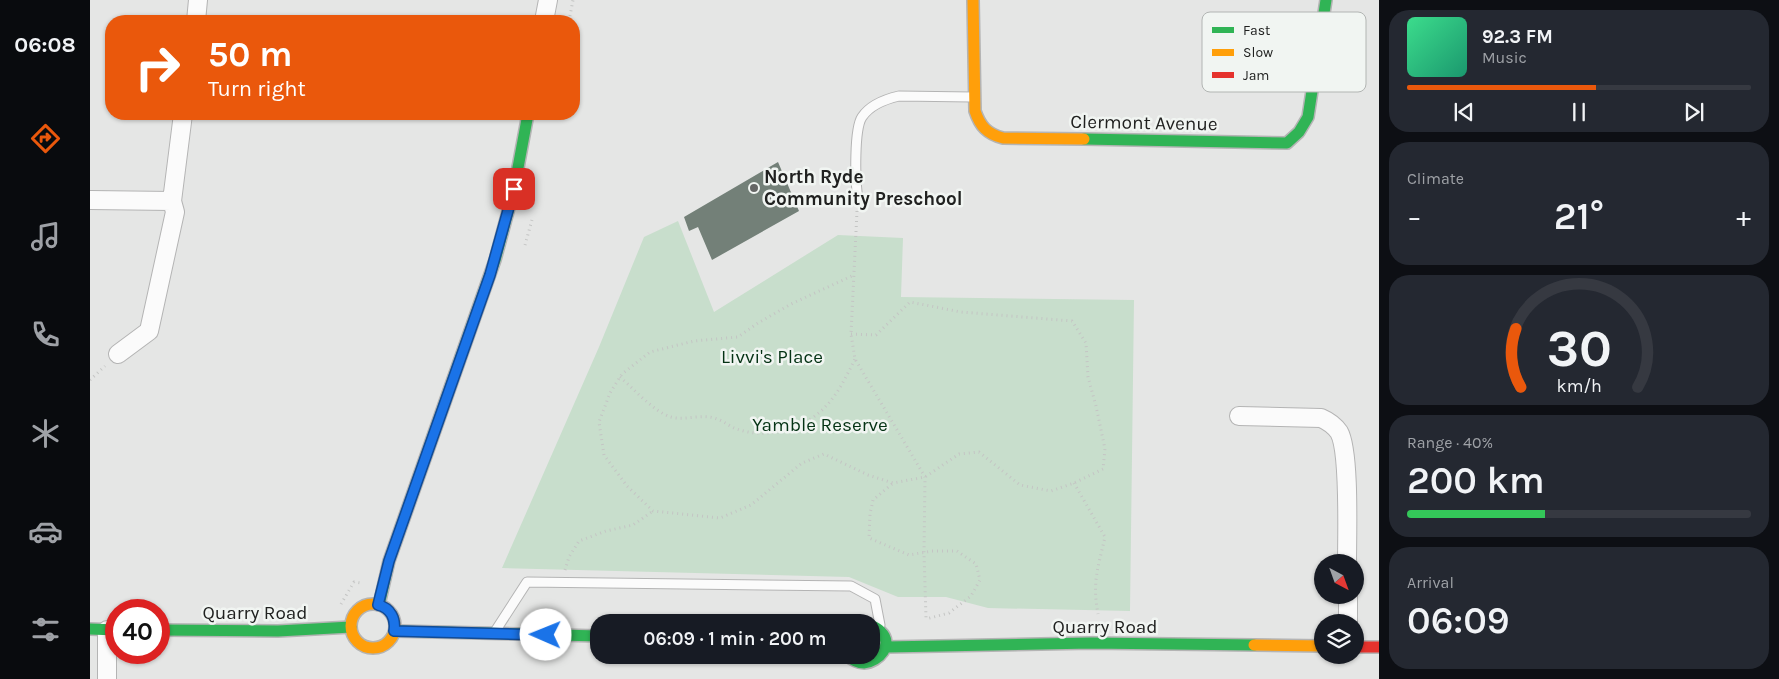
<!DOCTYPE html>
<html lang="en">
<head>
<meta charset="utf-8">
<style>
  :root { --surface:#171b24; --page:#242831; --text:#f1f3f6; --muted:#9ea1a6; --line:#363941; --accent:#ea580c }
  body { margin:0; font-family:Karla,sans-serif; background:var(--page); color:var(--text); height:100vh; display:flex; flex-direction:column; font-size:19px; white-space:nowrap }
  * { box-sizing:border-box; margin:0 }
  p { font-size:16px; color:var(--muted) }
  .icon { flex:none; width:28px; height:28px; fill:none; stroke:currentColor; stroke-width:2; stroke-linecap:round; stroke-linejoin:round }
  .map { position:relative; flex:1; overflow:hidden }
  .side { display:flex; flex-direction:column; gap:10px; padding:10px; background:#0d0f14; width:400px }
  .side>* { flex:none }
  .banner { position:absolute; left:15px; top:15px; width:475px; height:105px; border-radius:20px; box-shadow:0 1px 4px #0004; background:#ea580c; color:#fff; overflow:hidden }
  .needle { width:32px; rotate:139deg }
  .controls { position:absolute; left:1224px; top:554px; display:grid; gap:10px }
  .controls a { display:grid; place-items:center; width:50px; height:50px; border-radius:50%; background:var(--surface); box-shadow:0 1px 4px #0004; font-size:25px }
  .speed { position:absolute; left:15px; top:599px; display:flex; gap:10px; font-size:25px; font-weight:700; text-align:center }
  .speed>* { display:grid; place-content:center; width:65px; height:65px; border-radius:50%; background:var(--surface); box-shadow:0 1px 4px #0004; line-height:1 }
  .speed .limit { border:8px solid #d22; background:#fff; color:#111 }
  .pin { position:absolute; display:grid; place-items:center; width:42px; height:42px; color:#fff; margin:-21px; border-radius:10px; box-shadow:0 2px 8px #0006 }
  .me { position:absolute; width:55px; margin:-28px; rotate:271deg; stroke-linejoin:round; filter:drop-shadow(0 0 4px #0008) }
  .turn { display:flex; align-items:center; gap:18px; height:105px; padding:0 20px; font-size:22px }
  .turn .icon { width:65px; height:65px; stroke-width:2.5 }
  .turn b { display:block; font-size:35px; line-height:42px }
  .big { font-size:38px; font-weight:600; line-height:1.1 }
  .side .tile { flex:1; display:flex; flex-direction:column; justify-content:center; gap:8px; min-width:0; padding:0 18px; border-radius:20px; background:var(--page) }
  .side .dial { align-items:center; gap:0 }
  .dial svg { height:130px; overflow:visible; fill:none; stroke:var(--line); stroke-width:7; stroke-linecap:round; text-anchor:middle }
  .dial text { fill:var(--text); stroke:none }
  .song { display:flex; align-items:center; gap:15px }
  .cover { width:60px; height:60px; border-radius:8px; background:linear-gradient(135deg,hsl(150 70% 55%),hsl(160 70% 35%)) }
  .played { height:5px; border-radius:2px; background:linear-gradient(90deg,var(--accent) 55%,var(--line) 55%) }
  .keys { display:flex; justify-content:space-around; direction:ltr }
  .heat { display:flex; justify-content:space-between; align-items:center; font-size:28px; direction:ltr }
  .charge { height:8px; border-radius:4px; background:linear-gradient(90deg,#34c759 40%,var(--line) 0) }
  .trip { position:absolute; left:500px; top:614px; width:290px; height:50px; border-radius:20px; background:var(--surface); box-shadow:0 1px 4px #0004; font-weight:600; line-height:50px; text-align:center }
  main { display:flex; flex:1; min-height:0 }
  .tab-bar { display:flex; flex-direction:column; width:90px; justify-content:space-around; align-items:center; background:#090b0e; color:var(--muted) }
  .tab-bar .icon { width:35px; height:35px }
  .tab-bar .active { color:var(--accent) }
  .tab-bar b { font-size:22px; color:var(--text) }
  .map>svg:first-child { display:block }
</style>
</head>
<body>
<main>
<nav class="tab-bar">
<b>06:08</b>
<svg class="icon active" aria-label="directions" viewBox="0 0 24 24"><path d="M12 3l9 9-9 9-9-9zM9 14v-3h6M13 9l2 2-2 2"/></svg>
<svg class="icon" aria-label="music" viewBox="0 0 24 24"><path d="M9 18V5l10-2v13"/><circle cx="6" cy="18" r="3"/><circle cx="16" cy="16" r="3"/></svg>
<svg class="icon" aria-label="phone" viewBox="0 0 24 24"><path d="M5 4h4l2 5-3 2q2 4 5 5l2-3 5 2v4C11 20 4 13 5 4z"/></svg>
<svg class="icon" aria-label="climate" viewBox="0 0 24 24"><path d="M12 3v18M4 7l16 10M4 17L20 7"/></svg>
<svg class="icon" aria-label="car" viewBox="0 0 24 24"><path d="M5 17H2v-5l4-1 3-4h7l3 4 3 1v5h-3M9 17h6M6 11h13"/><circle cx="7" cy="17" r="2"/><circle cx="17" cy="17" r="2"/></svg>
<svg class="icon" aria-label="filters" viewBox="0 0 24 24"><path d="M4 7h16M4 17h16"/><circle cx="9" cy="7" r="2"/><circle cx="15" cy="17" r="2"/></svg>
</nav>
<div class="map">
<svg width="1289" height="679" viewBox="0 0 1289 679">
  <rect width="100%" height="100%" fill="#e5e6e5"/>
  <path fill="#c8decc" d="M588,221L624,312L748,235L813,238L811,297L1044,300L1040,611L898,608L856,597H808L759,577L412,568L509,347L554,237Z"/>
  <path fill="#738078" d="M688,162L709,211L622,260L608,227L599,231L594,217Z"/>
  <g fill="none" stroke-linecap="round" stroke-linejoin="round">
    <defs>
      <path id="lane" d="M768,198C765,182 764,129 772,117C780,105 796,99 809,96L882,97
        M406,630L437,582L761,586L785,599L790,625"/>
      <path id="street" d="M106,21L108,0
        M454,21L458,0
        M0,200L82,201
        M28,354L59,331L85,212L82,201L93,114
        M1149,416L1231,418C1238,421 1244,425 1249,432C1260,451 1257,536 1257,562
        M1258,595V622
        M17,630V679"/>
      <path id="fast" d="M994,139L1197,143L1209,132L1218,117L1236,0
        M289,605L299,561L405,260L424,189L438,114
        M0,629L26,630
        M69,630L188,631L261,627
        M305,631L509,636
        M797,647L1001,643L1164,645
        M756,655C762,659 767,663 774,663C789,662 804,644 791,632C789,629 784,627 781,625"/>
      <path id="slow" d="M883,0L885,111C890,126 897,134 913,138L994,139
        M261 626a22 22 0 1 1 44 0a22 22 0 1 1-44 0Z
        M1164,645L1232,646"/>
      <path id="jam" d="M1265,647H1289"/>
    </defs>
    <use href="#lane" stroke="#b4b4b4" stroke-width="11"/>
    <use href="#street" stroke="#b4b4b4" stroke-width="20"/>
    <use href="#fast" stroke="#b4b4b4" stroke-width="14"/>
    <use href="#slow" stroke="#b4b4b4" stroke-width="14"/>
    <use href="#jam" stroke="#b4b4b4" stroke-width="14"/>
    <path stroke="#c4c5c4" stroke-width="3" stroke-dasharray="1 4" stroke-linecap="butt" d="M479,21L483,0
      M767,211L761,334L765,359L835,477L834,553L836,618
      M435,245L442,220
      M761,334L786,335L820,302L871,312L982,321L996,343L998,377L1006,406L1015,449L1013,469L984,483L961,491L930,485L889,452L869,454L835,477L803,483L778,475L734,454L712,463L661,505L630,518L563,511L537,486L514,455L509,422L520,393L532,374L560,352L604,341L648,337L668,323L701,304L764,275
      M530,377C544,389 564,412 581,417C595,421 613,413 627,419C634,421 640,427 647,429C677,440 716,429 737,405C749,392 757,375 765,359
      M0,380L15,366
      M984,483L1015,537C1008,568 1002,582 1008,614
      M802,484L783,500L780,514L779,538L819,555L842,551H867L886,564L890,580L881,596L859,613L836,619
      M475,570L479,557L489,541L516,531L543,525L563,511
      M251,604L264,582L271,583"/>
    <use href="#lane" stroke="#fbfbfb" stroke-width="9"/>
    <use href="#street" stroke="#fbfbfb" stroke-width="18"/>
    <use href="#fast" stroke="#30b455" stroke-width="11"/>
    <use href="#slow" stroke="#ff9f0a" stroke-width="11"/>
    <use href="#jam" stroke="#e5322d" stroke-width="11"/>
  </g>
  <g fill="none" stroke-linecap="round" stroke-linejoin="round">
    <defs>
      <path id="route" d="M424,189L400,275L299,561L288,605C301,608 306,619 304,631L456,635"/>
    </defs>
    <use href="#route" stroke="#114b97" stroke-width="12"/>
    <use href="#route" stroke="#1a73e8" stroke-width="9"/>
  </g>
  <circle fill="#656665" stroke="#f1f5f2" stroke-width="2" cx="664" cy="188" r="5"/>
  <g text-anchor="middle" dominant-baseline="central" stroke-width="5" stroke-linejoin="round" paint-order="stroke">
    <g font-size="19" fill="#202120" stroke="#f1f5f2">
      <text transform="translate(1054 123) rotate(1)">Clermont Avenue</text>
      <text x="165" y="613">Quarry Road</text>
      <text x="1015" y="627">Quarry Road</text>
    </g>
    <g font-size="19" font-weight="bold" fill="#202120" stroke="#f1f5f2" text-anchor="start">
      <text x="674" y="177">North Ryde<tspan x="674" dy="22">Community Preschool</tspan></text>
    </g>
    <g font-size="19" fill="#053315" stroke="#f1f5f2">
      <text x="682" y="357">Livvi's Place</text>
      <text x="730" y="425">Yamble Reserve</text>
    </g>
  </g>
  <rect x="1112" y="12" width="164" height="80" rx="8" fill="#f1f5f2" stroke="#b2b5b3" stroke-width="1"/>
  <rect x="1122" y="27" width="22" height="6" fill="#30b455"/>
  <rect x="1122" y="49" width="22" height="7" fill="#ff9f0a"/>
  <rect x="1122" y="72" width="22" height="6" fill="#e5322d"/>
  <g font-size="14" fill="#202120">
    <text x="1153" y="35">Fast</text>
    <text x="1153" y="57">Slow</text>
    <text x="1153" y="80">Jam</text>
  </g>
</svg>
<div class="controls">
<a><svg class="needle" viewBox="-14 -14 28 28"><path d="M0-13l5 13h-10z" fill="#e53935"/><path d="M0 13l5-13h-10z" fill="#9ea1a6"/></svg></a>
<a><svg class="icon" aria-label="layers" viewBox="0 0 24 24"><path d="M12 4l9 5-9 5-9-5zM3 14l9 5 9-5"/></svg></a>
</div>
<div class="speed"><div class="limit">40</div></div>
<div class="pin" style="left:424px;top:189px;background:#d93025"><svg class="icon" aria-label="arrive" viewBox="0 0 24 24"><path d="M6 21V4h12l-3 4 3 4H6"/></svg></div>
<svg class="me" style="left:456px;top:635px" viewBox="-20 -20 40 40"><circle r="19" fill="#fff"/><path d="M0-13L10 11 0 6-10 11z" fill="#1a73e8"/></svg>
<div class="trip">06:09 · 1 min · 200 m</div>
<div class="banner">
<div class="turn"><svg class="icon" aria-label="right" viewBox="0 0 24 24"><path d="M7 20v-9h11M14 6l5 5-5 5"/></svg><div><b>50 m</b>Turn right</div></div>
</div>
</div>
<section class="side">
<div class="tile">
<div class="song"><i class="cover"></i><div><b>92.3 FM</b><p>Music</p></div></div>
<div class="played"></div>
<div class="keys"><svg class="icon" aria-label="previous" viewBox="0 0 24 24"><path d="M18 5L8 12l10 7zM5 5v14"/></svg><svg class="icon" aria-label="pause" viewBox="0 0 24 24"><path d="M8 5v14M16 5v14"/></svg><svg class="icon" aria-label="next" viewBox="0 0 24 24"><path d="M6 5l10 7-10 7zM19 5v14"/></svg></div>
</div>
<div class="tile"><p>Climate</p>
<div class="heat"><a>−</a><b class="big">21°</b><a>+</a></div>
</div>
<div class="tile dial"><svg viewBox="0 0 100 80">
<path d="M14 69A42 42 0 1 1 86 69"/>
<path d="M14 69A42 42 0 0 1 11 33" stroke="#ea580c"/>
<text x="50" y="56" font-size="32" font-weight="700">30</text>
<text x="50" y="72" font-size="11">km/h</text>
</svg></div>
<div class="tile"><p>Range · 40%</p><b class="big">200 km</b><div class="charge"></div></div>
<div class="tile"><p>Arrival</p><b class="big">06:09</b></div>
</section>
</main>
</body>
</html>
